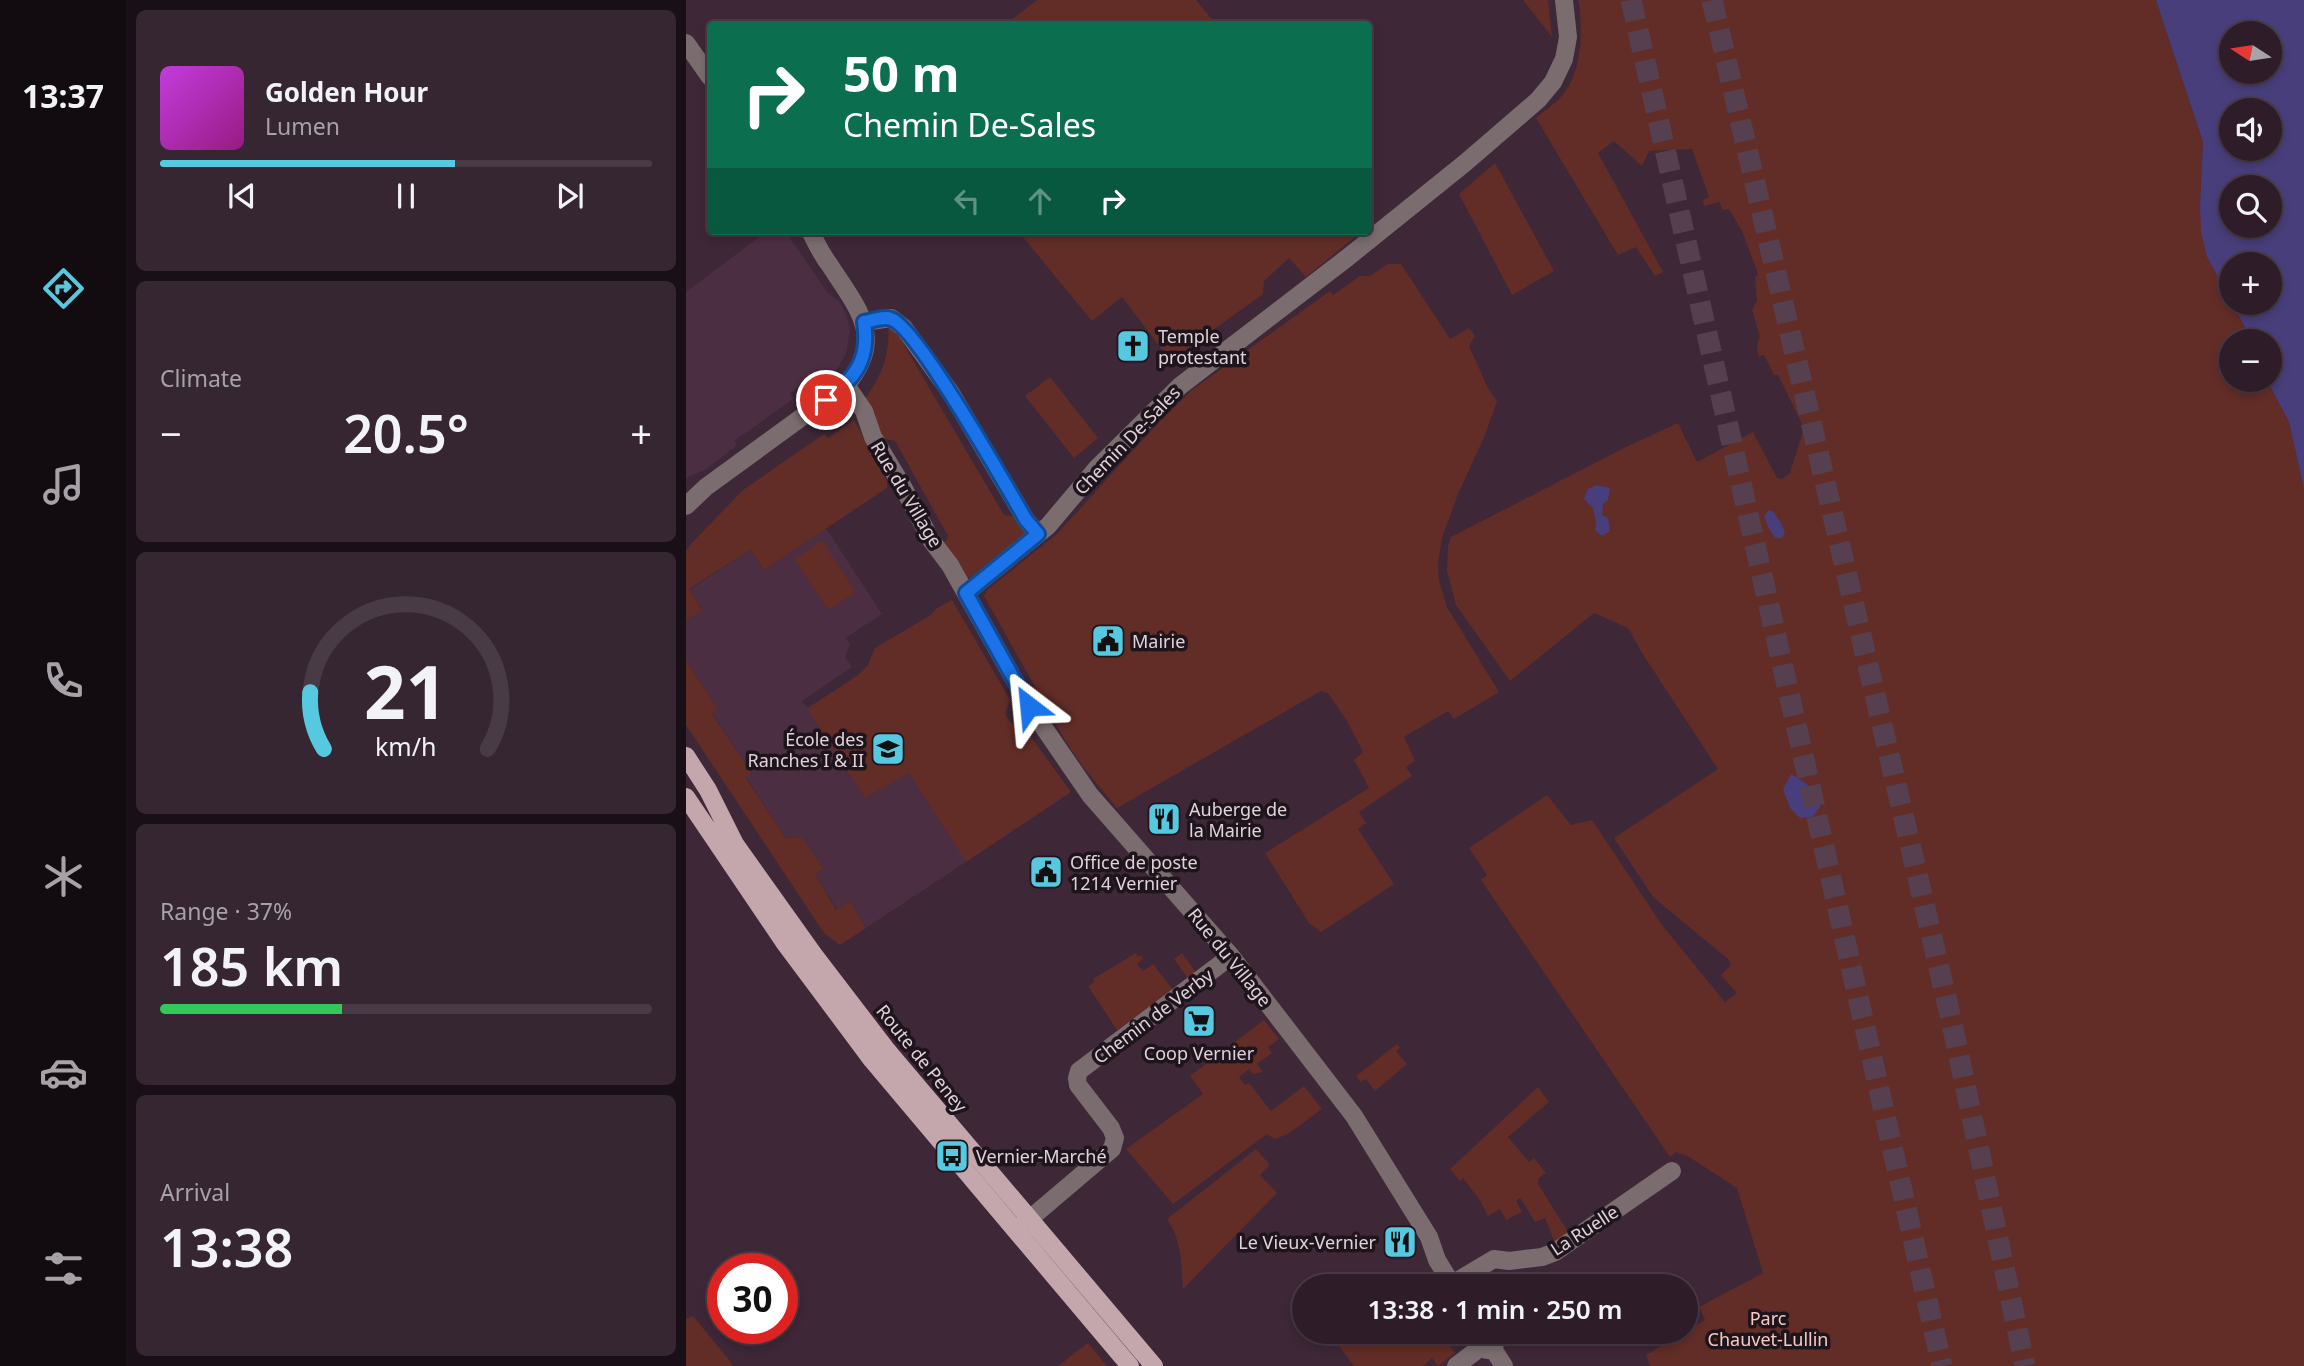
<!DOCTYPE html>
<html lang="en">
<head>
<meta charset="utf-8">
<style>
  :root { --surface:#2e1d29; --page:#362631; --text:#f1f3f6; --muted:#a7a2a8; --line:#493b46; --accent:#56c9e1 }
  body { margin:0; font-family:"Noto Sans",sans-serif; background:var(--page); color:var(--text); height:100vh; display:flex; flex-direction:column; font-size:26px; white-space:nowrap }
  * { box-sizing:border-box; margin:0 }
  p { font-size:23px; color:var(--muted) }
  .icon { flex:none; width:38px; height:38px; fill:none; stroke:currentColor; stroke-width:2; stroke-linecap:round; stroke-linejoin:round }
  .map { position:relative; flex:1; overflow:hidden }
  .details { display:flex; flex-direction:column; gap:10px; padding:10px; background:#191017; width:560px }
  .details>* { flex:none }
  .banner { position:absolute; left:21px; top:21px; width:665px; height:214px; border-radius:7px; box-shadow:0 4px 10px #0003,0 0 0 2px var(--line); background:#0b6e4f; color:#fff; overflow:hidden }
  .needle { width:46px; rotate:282deg }
  .buttons { position:absolute; left:1533px; top:21px; display:grid; gap:14px }
  .buttons a { display:grid; place-items:center; width:63px; height:63px; border-radius:50%; background:var(--surface); box-shadow:0 4px 10px #0003,0 0 0 2px var(--line); font-size:35px }
  .speed { position:absolute; left:21px; top:1253px; display:flex; gap:14px; font-size:35px; font-weight:700; text-align:center }
  .speed>* { display:grid; place-content:center; width:91px; height:91px; border-radius:50%; background:var(--surface); box-shadow:0 4px 10px #0003,0 0 0 2px var(--line); line-height:1 }
  .speed .limit { border:10px solid #d22; background:#fff; color:#111 }
  .pin { position:absolute; display:grid; place-items:center; width:60px; height:60px; color:#fff; margin:-30px; border:4px solid #fff; border-radius:50%; box-shadow:0 2px 7px #0007 }
  .me { position:absolute; width:77px; margin:-38px; rotate:331deg; stroke-linejoin:round; filter:drop-shadow(0 0 5px #0008) }
  .turn { display:flex; align-items:center; gap:24px; height:147px; padding:0 21px; font-size:32px }
  .turn .icon { width:91px; height:91px; stroke-width:2.5 }
  .turn b { display:block; font-size:49px; line-height:60px }
  .lanes { display:flex; align-items:center; height:66px; padding:0 21px; background:#0003; justify-content:center; gap:35px; direction:ltr }
  .lanes .off { opacity:.35 }
  .big { font-size:52px; font-weight:600; line-height:1.1 }
  .details .card { flex:1; display:flex; flex-direction:column; justify-content:center; gap:10px; min-width:0; padding:0 24px; border-radius:10px; background:var(--page) }
  .details .dial { align-items:center; gap:0 }
  .dial svg { height:182px; overflow:visible; fill:none; stroke:var(--line); stroke-width:7; stroke-linecap:round; text-anchor:middle }
  .dial text { fill:var(--text); stroke:none }
  .song { display:flex; align-items:center; gap:21px }
  .cover { width:84px; height:84px; border-radius:10px; background:linear-gradient(135deg,hsl(290 70% 55%),hsl(310 70% 35%)) }
  .played { height:7px; border-radius:4px; background:linear-gradient(90deg,var(--accent) 60%,var(--line) 60%) }
  .keys { display:flex; justify-content:space-around; direction:ltr }
  .heat { display:flex; justify-content:space-between; align-items:center; font-size:38px; direction:ltr }
  .charge { height:10px; border-radius:5px; background:linear-gradient(90deg,#34c759 37%,var(--line) 0) }
  .trip { position:absolute; left:606px; top:1274px; width:406px; height:70px; border-radius:35px; background:var(--surface); box-shadow:0 4px 10px #0003,0 0 0 2px var(--line); font-weight:600; line-height:70px; text-align:center }
  main { display:flex; flex:1; min-height:0 }
  .tabs { display:flex; flex-direction:column; width:126px; justify-content:space-around; align-items:center; background:#120c10; color:var(--muted) }
  .tabs .icon { width:49px; height:49px }
  .tabs .current { color:var(--accent) }
  .tabs b { font-size:32px; color:var(--text) }
  .map>svg:first-child { display:block }
</style>
</head>
<body>
<main>
<nav class="tabs">
<b>13:37</b>
<svg class="icon current" aria-label="directions" viewBox="0 0 24 24"><path d="M12 3l9 9-9 9-9-9zM9 14v-3h6M13 9l2 2-2 2"/></svg>
<svg class="icon" aria-label="music" viewBox="0 0 24 24"><path d="M9 18V5l10-2v13"/><circle cx="6" cy="18" r="3"/><circle cx="16" cy="16" r="3"/></svg>
<svg class="icon" aria-label="phone" viewBox="0 0 24 24"><path d="M5 4h4l2 5-3 2q2 4 5 5l2-3 5 2v4C11 20 4 13 5 4z"/></svg>
<svg class="icon" aria-label="climate" viewBox="0 0 24 24"><path d="M12 3v18M4 7l16 10M4 17L20 7"/></svg>
<svg class="icon" aria-label="car" viewBox="0 0 24 24"><path d="M5 17H2v-5l4-1 3-4h7l3 4 3 1v5h-3M9 17h6M6 11h13"/><circle cx="7" cy="17" r="2"/><circle cx="17" cy="17" r="2"/></svg>
<svg class="icon" aria-label="filters" viewBox="0 0 24 24"><path d="M4 7h16M4 17h16"/><circle cx="9" cy="7" r="2"/><circle cx="15" cy="17" r="2"/></svg>
</nav>
<section class="details">
<div class="card">
<div class="song"><i class="cover"></i><div><b>Golden Hour</b><p>Lumen</p></div></div>
<div class="played"></div>
<div class="keys"><svg class="icon" aria-label="previous" viewBox="0 0 24 24"><path d="M18 5L8 12l10 7zM5 5v14"/></svg><svg class="icon" aria-label="pause" viewBox="0 0 24 24"><path d="M8 5v14M16 5v14"/></svg><svg class="icon" aria-label="next" viewBox="0 0 24 24"><path d="M6 5l10 7-10 7zM19 5v14"/></svg></div>
</div>
<div class="card"><p>Climate</p>
<div class="heat"><a>−</a><b class="big">20.5°</b><a>+</a></div>
</div>
<div class="card dial"><svg viewBox="0 0 100 80">
<path d="M14 69A42 42 0 1 1 86 69"/>
<path d="M14 69A42 42 0 0 1 8 44" stroke="#56c9e1"/>
<text x="50" y="56" font-size="32" font-weight="700">21</text>
<text x="50" y="72" font-size="11">km/h</text>
</svg></div>
<div class="card"><p>Range · 37%</p><b class="big">185 km</b><div class="charge"></div></div>
<div class="card"><p>Arrival</p><b class="big">13:38</b></div>
</section>
<div class="map">
<svg width="1618" height="1366" viewBox="0 0 1618 1366">
  <rect width="100%" height="100%" fill="#3e2737"/>
  <path fill="#4b2e42" d="M81,231H99L142,293L154,302L161,317L164,330L160,354L146,377L130,389L122,380L104,393L107,399L48,441L51,445L21,469L0,478V292Z
    M140,528L196,614L159,638L164,644L159,657L166,667L116,701L121,708L171,676L182,665L189,648L245,615L250,609L266,600L324,700L319,714L325,723L337,726L385,792L180,928L164,902L151,910L129,874L136,870L116,837L100,838L60,777L66,773L26,713L32,709L0,660V621L16,609L3,590L64,550L78,570Z"/>
  <path fill="#622d27" d="M351,0H510L530,24H320Z
    M837,0H862L866,37Z
    M891,0H1470L1517,142L1514,206L1521,257L1566,341H1545V380H1581L1603,422L1618,489V1366H964L960,1355L1019,1320L1013,1307L1077,1273L1051,1188L1003,1157L990,1152L984,1157L795,880L801,875L783,848L861,795L885,825L906,820L976,925L1039,1002L1051,993L1035,975L1045,965L1042,959L967,897L928,838L1032,769L956,653L942,628L908,613L824,681L770,605L761,571L762,546L765,537L940,447L992,423L1011,462L1067,432L1091,478L1096,479L1104,473L1118,428L1092,375H1088L1078,355L1072,356L1071,343L1074,337L1066,310L1071,301L1069,277L1072,274L1056,231L1043,209L1037,210L1033,202L1018,206L1017,200L1023,197L1006,149L963,151L956,166L928,141L912,153L977,272L969,276L950,247L932,255L850,118C859,110 872,102 879,92C897,67 896,31 893,2Z
    M809,163L868,271L826,295L773,194Z
    M332,231H676L620,277L603,258L578,281L577,294L502,348L504,352L488,365L436,297L406,321Z
    M702,264H715L764,339L783,328L789,336L783,346L802,388L811,401L799,435L772,494L756,538L752,563L753,581L761,607L813,692L768,719L762,711L718,737L729,761L720,767L726,776L673,812L680,823L672,829L708,884L635,932L623,923L579,853L683,788L668,760L677,752L661,721L642,693L635,691L431,808L397,767L379,740L298,596L301,590L371,534L473,422L506,390L644,291L647,295L674,276H684Z
    M202,326L206,328L221,342L218,345L318,515L332,517L339,528L340,535L323,551L319,549L285,577H279L253,540L260,541L262,536L209,441L194,438L178,400C194,379 205,354 202,326Z
    M364,377L412,438L388,458L339,396Z
    M168,420L201,481V488L78,570L64,550L3,589L16,610L0,621V551L5,544L57,490L138,434L142,438Z
    M136,540L170,592L142,610L108,559Z
    M266,600L324,700L319,714L325,723L337,726L385,792L280,862L223,773L179,798L121,709L171,676L182,665L189,648L245,615L250,609Z
    M0,660L32,709L26,714L66,773L60,778L100,838L116,837L137,869L129,874L150,910L164,901L180,928L154,945L138,933L0,725Z
    M450,953L452,957L455,955L457,959L451,964L457,971L467,964L487,990L431,1030L402,986L408,982L407,979Z
    M496,953L511,974L503,980L488,959Z
    M578,1020L593,1039L582,1047L586,1053L571,1064L577,1072L567,1074L563,1069L553,1077L559,1085L563,1083L585,1111L618,1086L636,1109L602,1134L589,1139L581,1134L487,1204L440,1149L517,1094L504,1076Z
    M711,1044L714,1048L710,1051L721,1064L689,1091L680,1079L675,1082L670,1076Z
    M852,1087L863,1102L822,1137L843,1162L848,1158L860,1173L853,1178L852,1184L884,1235L869,1243L859,1218L849,1222L834,1198L830,1201L836,1212L820,1220L814,1209L802,1216L793,1199L777,1178L774,1181L764,1169Z
    M570,1149L584,1165L574,1175L591,1193L497,1289C495,1264 496,1240 481,1219Z
    M7,1316L44,1361L47,1366H0V1319Z
    M650,1332H754L769,1353L752,1366L746,1358L737,1366H668L645,1335Z
    M812,1332H844L819,1344Z
    M402,1343L421,1366H372Z"/>
  <path fill="#483e7b" fill-rule="evenodd" d="M1470,0H1618V489L1603,422L1581,380H1584V341H1566L1546,303H1584V264H1545V301L1521,257L1515,231L1514,206L1517,142ZM1545,33H1584V72H1545ZM1545,110H1584V149H1545ZM1545,187H1584V226H1545Z
    M910,485L924,488L922,500L917,504L916,515L922,518L924,531L916,536L909,530L910,522L907,508L898,499L902,489Z
    M1083,510L1087,511L1095,523L1099,533L1096,538H1089L1082,527L1078,516Z
    M1105,774C1118,782 1133,790 1134,807L1126,817L1114,818L1104,808L1097,789Z"/>
  <g fill="none" stroke-linecap="round" stroke-linejoin="round">
    <path stroke="#56404f" stroke-width="21" stroke-dasharray="21 10" stroke-linecap="butt" d="M945,0L1256,1366
      M1026,0L1265,1019L1339,1366"/>
    <path stroke="#7a6c6f" stroke-width="18" d="M0,43L24,77
      M178,322L205,318L218,328L265,393L340,520L352,534
      M160,385L178,411L187,437L217,487L245,540L264,565L343,706L404,795L545,956L668,1116L743,1237L751,1260L767,1286
      M0,506L20,487L160,385C201,338 170,306 143,264C135,254 130,242 124,231
      M280,593L362,526L410,469L494,386L661,258L779,163L852,100L867,82L878,59L882,37L878,0
      M333,1228L426,1149L429,1138L425,1128L392,1085L391,1078L393,1071L545,956
      M766,1284L808,1259L823,1261L856,1257L869,1252L986,1171
      M795 1343a7 7 0 1 1 14 0a7 7 0 1 1-14 0Z
      M807,1349L818,1366
      M770,1366L795,1347"/>
    <path stroke="#c4a7ad" stroke-width="18" d="M0,756L22,790L49,844L128,955L200,1049L468,1366
      M0,797L98,942L186,1060L444,1366"/>
  </g>
  <g fill="none" stroke-linecap="round" stroke-linejoin="round">
    <defs>
      <path id="route" d="M140,400C169,378 184,360 178,322C186,321 198,316 205,319C230,326 322,489 340,520L352,534L280,593L343,706"/>
    </defs>
    <use href="#route" stroke="#114b97" stroke-width="18"/>
    <use href="#route" stroke="#1a73e8" stroke-width="12"/>
  </g>
  <defs>
    <symbol id="church-square" viewBox="-11 -11 22 22"><rect x="-9" y="-9" width="18" height="18" rx="4" fill="#56c9e1" stroke="#1e141b"/><path d="M-1.2-6h2.4v3.5h3.3v2.4h-3.3V6h-2.4V-.1h-3.3v-2.4h3.3Z" fill="#111"/></symbol>
    <symbol id="civic-square" viewBox="-11 -11 22 22"><rect x="-9" y="-9" width="18" height="18" rx="4" fill="#56c9e1" stroke="#1e141b"/><path d="M-.6-6.5H3V-4.5H.6V-3L4-1V1h2V6H-6V1h2V-1L-.6-3ZM-1.2 2.5V6h2.4V2.5Z" fill="#111"/></symbol>
    <symbol id="school-square" viewBox="-11 -11 22 22"><rect x="-9" y="-9" width="18" height="18" rx="4" fill="#56c9e1" stroke="#1e141b"/><path d="M0-5L7-2L0 1L-7-2ZM-4 1L0 2.5L4 1V4Q0 6-4 4Z" fill="#111"/></symbol>
    <symbol id="restaurant-square" viewBox="-11 -11 22 22"><rect x="-9" y="-9" width="18" height="18" rx="4" fill="#56c9e1" stroke="#1e141b"/><path d="M-5-6h1v4h1v-4h1v4h1v-4h1v5L-1.5 .5V6h-2V.5L-5-1ZM5-6V6H3V1.5H1.5Q1.5-4 5-6Z" fill="#111"/></symbol>
    <symbol id="supermarket-square" viewBox="-11 -11 22 22"><rect x="-9" y="-9" width="18" height="18" rx="4" fill="#56c9e1" stroke="#1e141b"/><path d="M-6-5.5h2.5l.6 2H6L4.5 2H-2.5L-4.4-4H-6ZM-1.5 3.2a1.3 1.3 0 1 0 .1 0ZM3 3.2a1.3 1.3 0 1 0 .1 0Z" fill="#111"/></symbol>
    <symbol id="bus-square" viewBox="-11 -11 22 22"><rect x="-9" y="-9" width="18" height="18" rx="4" fill="#56c9e1" stroke="#1e141b"/><path d="M-5-6H5V4H4V6H2V4H-2V6H-4V4H-5ZM-3.5-4V0h7V-4ZM-3.5 1.2v1.5H-2V1.2ZM2 1.2v1.5H3.5V1.2Z" fill="#111"/></symbol>
  </defs>
  <g fill-rule="evenodd">
    <use href="#church-square" x="428" y="327" width="38" height="38"/>
    <use href="#civic-square" x="403" y="622" width="38" height="38"/>
    <use href="#school-square" x="183" y="730" width="38" height="38"/>
    <use href="#restaurant-square" x="459" y="800" width="38" height="38"/>
    <use href="#civic-square" x="341" y="853" width="38" height="38"/>
    <use href="#supermarket-square" x="494" y="1002" width="38" height="38"/>
    <use href="#bus-square" x="247" y="1137" width="38" height="38"/>
    <use href="#restaurant-square" x="695" y="1223" width="38" height="38"/>
  </g>
  <g text-anchor="middle" dominant-baseline="central" stroke-width="7" stroke-linejoin="round" paint-order="stroke">
    <g font-size="18" fill="#e0d1da" stroke="#1e141b" text-anchor="start">
      <text x="472" y="336">Temple<tspan x="472" dy="21">protestant</tspan></text>
      <text x="446" y="641">Mairie</text>
      <text x="178" y="739" text-anchor="end">École des<tspan x="178" dy="21">Ranches I &amp; II</tspan></text>
      <text x="503" y="809">Auberge de<tspan x="503" dy="21">la Mairie</tspan></text>
      <text x="384" y="862">Office de poste<tspan x="384" dy="21">1214 Vernier</tspan></text>
      <text x="513" y="1053" text-anchor="middle">Coop Vernier</text>
      <text x="290" y="1156">Vernier-Marché</text>
      <text x="690" y="1242" text-anchor="end">Le Vieux-Vernier</text>
    </g>
    <g font-size="18" fill="#e0d1da" stroke="#1e141b">
      <text transform="translate(441 440) rotate(-46)">Chemin De-Sales</text>
      <text transform="translate(221 494) rotate(59)">Rue du Village</text>
      <text transform="translate(544 957) rotate(51)">Rue du Village</text>
      <text transform="translate(467 1016) rotate(-37)">Chemin de Verby</text>
      <text transform="translate(236 1058) rotate(51)">Route de Peney</text>
      <text transform="translate(898 1230) rotate(-33)">La Ruelle</text>
    </g>
    <g font-size="18" fill="#f6c9c2" stroke="#1e141b">
      <text x="1082" y="1318">Parc<tspan x="1082" dy="21">Chauvet-Lullin</tspan></text>
    </g>
  </g>
</svg>
<div class="buttons">
<a><svg class="needle" viewBox="-14 -14 28 28"><path d="M0-13l5 13h-10z" fill="#e53935"/><path d="M0 13l5-13h-10z" fill="#a7a2a8"/></svg></a>
<a><svg class="icon" aria-label="sound" viewBox="0 0 24 24"><path d="M4 9h4l5-4v14l-5-4H4zM17 9q2 3 0 6"/></svg></a>
<a><svg class="icon" aria-label="search" viewBox="0 0 24 24"><circle cx="10" cy="10" r="6"/><path d="M15 15l6 6"/></svg></a>
<a>+</a>
<a>−</a>
</div>
<div class="speed"><div class="limit">30</div></div>
<div class="pin" style="left:140px;top:400px;background:#d93025"><svg class="icon" aria-label="arrive" viewBox="0 0 24 24"><path d="M6 21V4h12l-3 4 3 4H6"/></svg></div>
<svg class="me" style="left:343px;top:706px" viewBox="-20 -20 40 40"><path d="M0-17L14 15 0 8-14 15z" fill="#1a73e8" stroke="#fff" stroke-width="4"/></svg>
<div class="trip">13:38 · 1 min · 250 m</div>
<div class="banner">
<div class="turn"><svg class="icon" aria-label="right" viewBox="0 0 24 24"><path d="M7 20v-9h11M14 6l5 5-5 5"/></svg><div><b>50 m</b>Chemin De-Sales</div></div>
<div class="lanes"><svg class="icon off" aria-label="left" viewBox="0 0 24 24"><path d="M17 20v-9H6M10 6l-5 5 5 5"/></svg><svg class="icon off" aria-label="ahead" viewBox="0 0 24 24"><path d="M12 20V5M6 11l6-6 6 6"/></svg><svg class="icon" aria-label="right" viewBox="0 0 24 24"><path d="M7 20v-9h11M14 6l5 5-5 5"/></svg></div>
</div>
</div>
</main>
</body>
</html>
